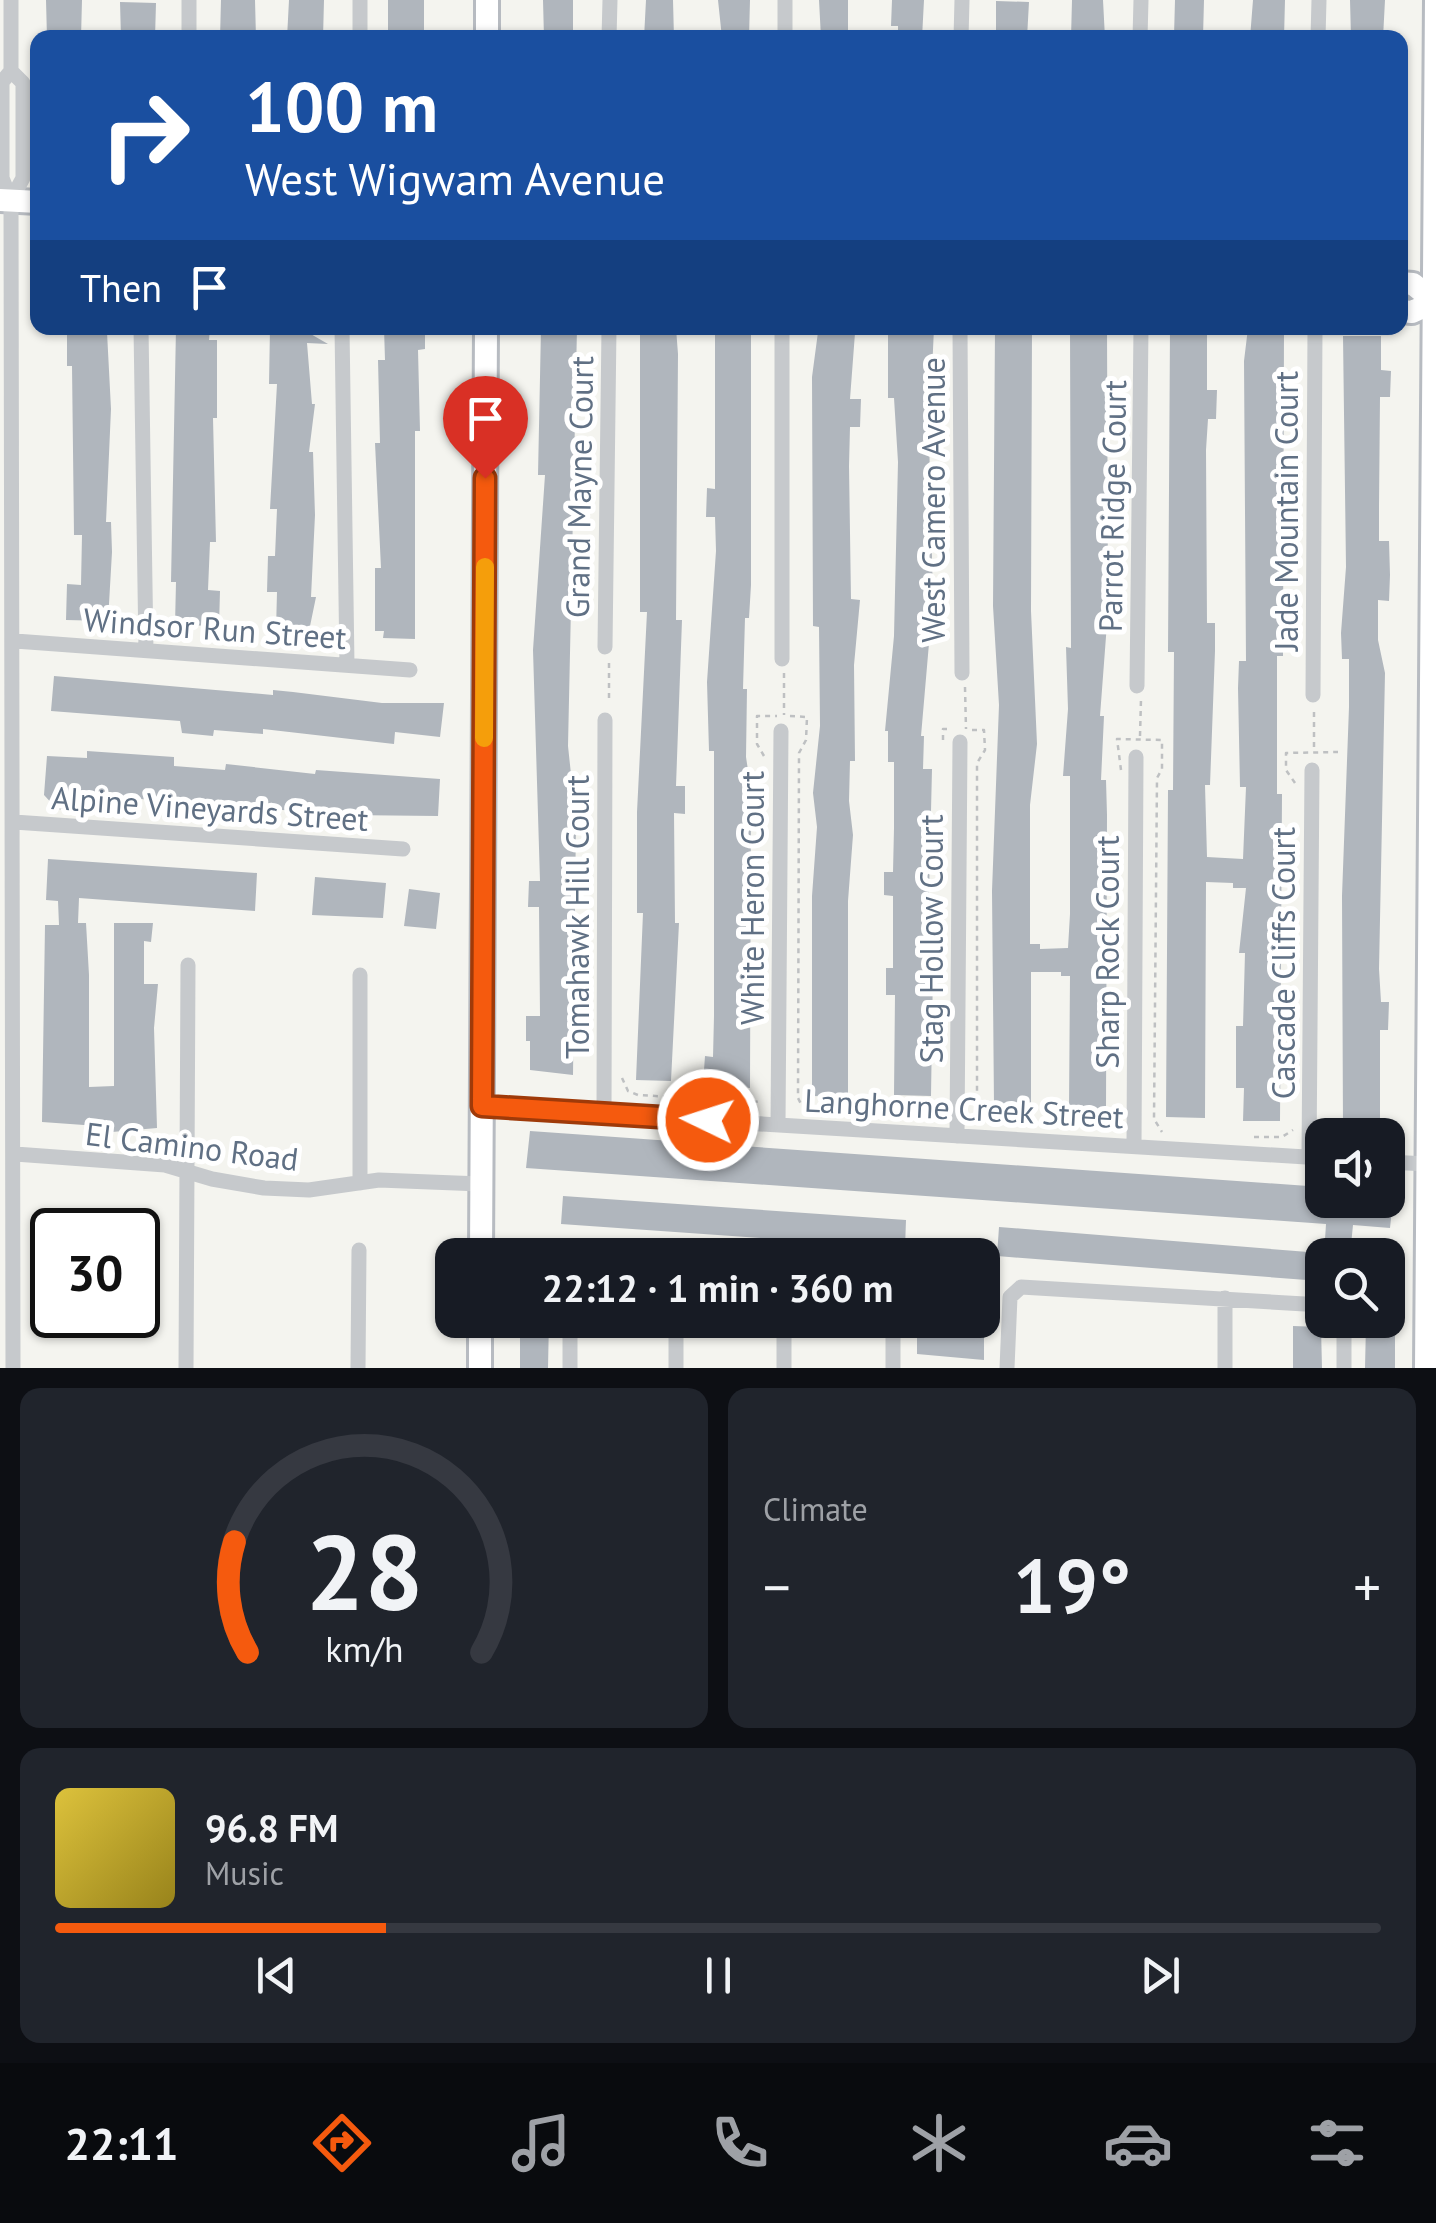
<!DOCTYPE html>
<html lang="en">
<head>
<meta charset="utf-8">
<style>
  :root { --surface:#171b24; --page:#20242c; --text:#f1f3f6; --muted:#9ea1a6; --line:#363941; --accent:#f55a0e }
  body { margin:0; font-family:"PT Sans",sans-serif; background:var(--page); color:var(--text); height:100vh; display:flex; flex-direction:column; font-size:38px; white-space:nowrap }
  * { box-sizing:border-box; margin:0 }
  p { font-size:32px; color:var(--muted) }
  .icon { flex:none; width:55px; height:55px; fill:none; stroke:currentColor; stroke-width:2; stroke-linecap:round; stroke-linejoin:round }
  .map { position:relative; height:1368px; overflow:hidden }
  .side { display:flex; flex-direction:column; gap:20px; padding:20px; background:#0d0f14; flex:1 }
  .side>* { flex:none }
  .top-card { position:absolute; left:30px; top:30px; width:1378px; height:305px; border-radius:20px; box-shadow:0 2px 8px #0004; background:#1a4fa0; color:#fff; overflow:hidden }
  .buttons { position:absolute; left:1305px; top:1118px; display:grid; gap:20px }
  .buttons a { display:grid; place-items:center; width:100px; height:100px; border-radius:20px; background:var(--surface); box-shadow:0 2px 8px #0004; font-size:50px }
  .speed { position:absolute; left:30px; top:1208px; display:flex; gap:20px; font-size:50px; font-weight:700; text-align:center }
  .speed>* { display:grid; place-content:center; width:130px; height:130px; border-radius:50%; background:var(--surface); box-shadow:0 2px 8px #0004; line-height:1 }
  .speed .limit { border:5px solid #111; border-radius:15px; background:#fff; color:#111 }
  .pin { position:absolute; display:grid; place-items:center; width:85px; height:85px; color:#fff; margin:-102px -42px; border-radius:50% 50% 50% 0; rotate:-45deg; box-shadow:0 0 10px #0007 }
  .pin .icon { rotate:45deg }
  .me { position:absolute; width:110px; margin:-55px; rotate:274deg; stroke-linejoin:round; filter:drop-shadow(0 0 8px #0008) }
  .turn { display:flex; align-items:center; gap:35px; height:210px; padding:0 50px; font-size:45px }
  .turn .icon { width:130px; height:130px; stroke-width:2.5 }
  .turn b { display:block; font-size:70px; line-height:85px }
  .then { display:flex; align-items:center; height:95px; padding:0 50px; background:#0003; gap:20px; font-size:38px }
  .big { font-size:75px; font-weight:700; line-height:1.1 }
  .side .widget { flex:1; display:flex; flex-direction:column; justify-content:center; gap:15px; min-width:0; padding:0 35px; border-radius:20px; background:var(--page) }
  .side .dial { align-items:center; gap:0 }
  .dial svg { height:260px; overflow:visible; fill:none; stroke:var(--line); stroke-width:7; stroke-linecap:round; text-anchor:middle }
  .dial text { fill:var(--text); stroke:none }
  .song { display:flex; align-items:center; gap:30px }
  .cover { width:120px; height:120px; border-radius:15px; background:linear-gradient(135deg,hsl(50 70% 55%),hsl(50 70% 35%)) }
  .played { height:10px; border-radius:5px; background:linear-gradient(90deg,var(--accent) 25%,var(--line) 25%) }
  .keys { display:flex; justify-content:space-around; direction:ltr }
  .heat { display:flex; justify-content:space-between; align-items:center; font-size:55px; direction:ltr }
  .side .tiles { flex:1; display:grid; gap:20px; grid-template-columns:1fr 1fr }
  .widget:last-child { grid-column:span 2 }
  .trip { position:absolute; left:435px; top:1238px; width:565px; height:100px; border-radius:20px; background:var(--surface); box-shadow:0 2px 8px #0004; font-weight:700; line-height:100px; text-align:center }
  .tabs { display:flex; height:160px; justify-content:space-around; align-items:center; background:#090b0e; color:var(--muted) }
  .tabs .icon { width:70px; height:70px }
  .tabs .current { color:var(--accent) }
  .tabs b { font-size:45px; color:var(--text) }
  .map>svg:first-child { display:block }
</style>
</head>
<body>
<div class="map">
<svg width="1436" height="1368" viewBox="0 0 1436 1368">
  <rect width="100%" height="100%" fill="#f4f4ef"/>
  <path fill="#b0b6bd" d="M46,0H82L81,38H47Z
    M221,0H255L256,38H220Z
    M289,0H324L323,38H287Z
    M388,0H424V38H388Z
    M543,0H573V38H544Z
    M646,0H673L674,38H644Z
    M718,0H750L749,38H722Z
    M819,0H848V38H821Z
    M892,0H924L922,38H898V26H891Z
    M1072,0H1103L1105,38H1071Z
    M1175,0H1204L1203,37L1174,36Z
    M1253,0H1285L1284,38H1250Z
    M1350,0H1385L1383,38H1351Z
    M996,1L1029,2L1027,38H996Z
    M120,2L156,3L155,38H121Z
    M176,328H210L209,340H217V418H213L216,542H210L208,590L220,591L219,626L175,625L176,582H171Z
    M270,328H310L309,333L328,344L307,343L312,404H315L309,452H313L315,515L311,597H316L309,631L276,630L277,592H267L268,556H275L277,509H270L277,384H269Z
    M384,328H425V349L418,350L420,431H415V639L383,638L384,631H375V568H381L375,443H380L378,360H385Z
    M541,328H577L568,746L576,821L573,1075L530,1070V1041H526V1016H540L539,907H528L529,881H540L533,650L545,475H538Z
    M640,328H676L678,354L676,620H682L676,786H685V814L674,813L675,923H679L671,1081L636,1080L643,913H637V812L647,612H640Z
    M715,328H751V585L749,618H745L743,689H747L746,757L751,790L750,1088L703,1084L705,1056L713,1057L714,1016V751H709L707,682L716,551L715,517H706L707,488L715,489Z
    M888,328H934L929,436L933,597L921,736H924L923,769H932L928,937L929,969H933L931,1096L894,1095L895,995H886V968H893V896L884,895V872H893L894,828V762H888V731H885L894,636L898,462L894,398H888Z
    M995,328H1032L1031,611L1037,744L1030,805V944H1040V949L1068,948L1070,914V776H1063L1068,709L1066,647L1071,648L1070,328H1107L1108,610L1100,716H1104L1101,780H1106L1107,815L1106,1111L1069,1109L1070,976H1061V972H1031V1104L994,1105L992,891L999,705L993,606Z
    M1170,328H1207V390H1217L1216,419H1208L1206,450L1207,623H1215V651L1210,785H1205L1207,857L1243,859L1246,787H1240L1238,688L1239,661H1246L1244,361L1248,328L1284,329L1283,656H1277V794H1282L1280,1121H1243L1244,1088H1236V1026H1243L1245,953H1239L1246,888H1233V883L1206,882L1205,1118L1166,1117L1168,790H1173L1174,652H1168Z
    M107,332L111,409L106,522H111L112,552L108,621L66,620L67,584L81,585L82,535H74L72,366H67V333Z
    M818,332L855,333L850,399H861L860,427H850L849,466L851,599L860,600L854,665L855,761H850L849,801L853,835L848,901V1097L812,1096V896L817,827L813,793L820,726L819,627L813,626L812,377Z
    M1343,336H1381V370L1391,371L1390,397H1380L1379,506V541H1389L1390,575L1389,601L1378,600V640L1385,673L1379,969L1381,1002H1389L1388,1030H1380V1130L1343,1129L1342,896L1349,707V659H1342L1341,633L1346,567Z
    M54,676L273,695V690L293,692L382,703H444L440,737L395,732L394,744L263,729V734L214,730L213,736L182,733L180,721L51,711Z
    M87,751L174,757V766L225,770L226,764L315,774L316,770L440,779L438,816L346,815L76,794L75,811L57,809L44,795L47,756L87,758Z
    M48,859L257,873L255,911L79,898L78,923H86L89,975V1087L114,1086V923H153L151,942L144,941V984H158L154,1028L157,1128L112,1132V1127L42,1122L45,925H59L58,901L46,900Z
    M315,877L386,883L383,918L312,915Z
    M409,889L440,893L436,929L404,926Z
    M530,1131L1322,1187V1200H1393L1390,1228L1353,1225L1350,1255H1324L1326,1224L526,1168Z
    M563,1196L906,1220L905,1248L561,1224Z
    M999,1227L1321,1253L1320,1281L997,1256Z
    M521,1242H549V1255H520Z
    M520,1320H549L548,1368H520Z
    M956,1320H984V1360L917,1354V1328L956,1329Z
    M1372,1320H1395V1368H1365L1366,1324Z
    M1293,1326L1321,1327L1322,1368H1293Z"/>
  <g fill="none" stroke-linecap="round" stroke-linejoin="round">
    <defs>
      <path id="secondary" d="M487,38V0
        M0,200L38,202
        M1400,283L1413,284L1434,301
        M1400,311L1412,312L1436,301
        M481,1255L486,328
        M480,1368V1320
        M1426,1368L1436,0"/>
    </defs>
    <use href="#secondary" stroke="#b7bbc1" stroke-width="28"/>
    <path stroke="#bec0c2" stroke-width="2.5" stroke-dasharray="5 5" stroke-linecap="butt" d="M784,673V715
      M965,687L966,729
      M609,698V663
      M1314,712V752
      M790,716L807,717L806,740L799,753L798,1098L802,1106L819,1110
      M972,730H984L985,750L977,763V1112L989,1121
      M1140,736L1141,699
      M943,740V729H949
      M764,756L757,744V716H777
      M1121,770L1117,739L1162,740V769L1157,778L1154,1119L1162,1132
      M1295,783L1286,770V753L1338,752
      M622,1078L628,1091L638,1095L760,1102
      M1328,1128L1329,1135
      M1254,1137H1282L1293,1130"/>
    <path stroke="#c6c9cc" stroke-width="15" d="M11,0V71L2,82V178L11,200L13,1368
      M189,0V38
      M360,38V0
      M609,38L610,0
      M785,38V0
      M961,38L962,0
      M1140,38L1141,0
      M1318,38L1319,0
      M11,71L23,83V178L11,200
      M141,328L146,650
      M342,328L347,665
      M960,328L962,673
      M15,641L410,670
      M605,647L609,328
      M782,659V328
      M1137,686L1141,328
      M1313,695L1315,328
      M14,822L403,849
      M360,975V1183
      M482,1107L1322,1158
      M604,1114L605,720
      M778,1125L781,731
      M957,1136L960,742
      M1134,1146L1136,757
      M15,1154L165,1165L212,1179L264,1188L309,1190L379,1180L481,1184
      M1309,1157L1312,770
      M1388,1162L1427,1164
      M581,1255H638
      M1225,1298V1368
      M784,1320V1368
      M1344,1320V1368
      M186,1368L188,965
      M358,1368L359,1250
      M570,1368V1320
      M676,1368V1320
      M893,1368V1320
      M1007,1368L1010,1297L1021,1287L1322,1305"/>
    <use href="#secondary" stroke="#fff" stroke-width="22"/>
  </g>
  <g fill="none" stroke-linecap="round" stroke-linejoin="round">
    <defs>
      <path id="route" d="M485,478L482,1106L708,1120"/>
    </defs>
    <use href="#route" stroke="#9f3a09" stroke-width="25"/>
    <use href="#route" stroke="#f55a0e" stroke-width="18"/>
    <path stroke="#f59e0b" stroke-width="18" d="M484,738L485,567"/>
  </g>
  <g text-anchor="middle" dominant-baseline="central" stroke-width="10" stroke-linejoin="round" paint-order="stroke">
    <g font-size="32" fill="#607084" stroke="#fff">
      <text transform="translate(579 487) rotate(-89)">Grand Mayne Court</text>
      <text transform="translate(933 500) rotate(-90)">West Camero Avenue</text>
      <text transform="translate(1112 506) rotate(-89)">Parrot Ridge Court</text>
      <text transform="translate(1286 511) rotate(-90)">Jade Mountain Court</text>
      <text transform="translate(215 628) rotate(4)">Windsor Run Street</text>
      <text transform="translate(210 808) rotate(4)">Alpine Vineyards Street</text>
      <text transform="translate(752 898) rotate(-90)">White Heron Court</text>
      <text transform="translate(577 917) rotate(-90)">Tomahawk Hill Court</text>
      <text transform="translate(931 939) rotate(-90)">Stag Hollow Court</text>
      <text transform="translate(1107 952) rotate(-90)">Sharp Rock Court</text>
      <text transform="translate(1283 963) rotate(-90)">Cascade Cliffs Court</text>
      <text transform="translate(964 1108) rotate(3)">Langhorne Creek Street</text>
      <text transform="translate(192 1146) rotate(7)">El Camino Road</text>
    </g>
  </g>
</svg>
<div class="buttons">
<a><svg class="icon" aria-label="sound" viewBox="0 0 24 24"><path d="M4 9h4l5-4v14l-5-4H4zM17 9q2 3 0 6"/></svg></a>
<a><svg class="icon" aria-label="search" viewBox="0 0 24 24"><circle cx="10" cy="10" r="6"/><path d="M15 15l6 6"/></svg></a>
</div>
<div class="speed"><div class="limit">30</div></div>
<div class="pin" style="left:485px;top:478px;background:#d93025"><svg class="icon" aria-label="arrive" viewBox="0 0 24 24"><path d="M6 21V4h12l-3 4 3 4H6"/></svg></div>
<svg class="me" style="left:708px;top:1120px" viewBox="-20 -20 40 40"><circle r="17" fill="#f55a0e" stroke="#fff" stroke-width="3"/><path d="M0-11L8 9 0 5-8 9z" fill="#fff"/></svg>
<div class="trip">22:12 · 1 min · 360 m</div>
<div class="top-card">
<div class="turn"><svg class="icon" aria-label="right" viewBox="0 0 24 24"><path d="M7 20v-9h11M14 6l5 5-5 5"/></svg><div><b>100 m</b>West Wigwam Avenue</div></div>
<div class="then">Then<svg class="icon" aria-label="arrive" viewBox="0 0 24 24"><path d="M6 21V4h12l-3 4 3 4H6"/></svg></div>
</div>
</div>
<section class="side">
<div class="tiles">
<div class="widget dial"><svg viewBox="0 0 100 80">
<path d="M14 69A42 42 0 1 1 86 69"/>
<path d="M14 69A42 42 0 0 1 10 35" stroke="#f55a0e"/>
<text x="50" y="56" font-size="32" font-weight="700">28</text>
<text x="50" y="72" font-size="11">km/h</text>
</svg></div>
<div class="widget"><p>Climate</p>
<div class="heat"><a>−</a><b class="big">19°</b><a>+</a></div>
</div>
<div class="widget">
<div class="song"><i class="cover"></i><div><b>96.8 FM</b><p>Music</p></div></div>
<div class="played"></div>
<div class="keys"><svg class="icon" aria-label="previous" viewBox="0 0 24 24"><path d="M18 5L8 12l10 7zM5 5v14"/></svg><svg class="icon" aria-label="pause" viewBox="0 0 24 24"><path d="M8 5v14M16 5v14"/></svg><svg class="icon" aria-label="next" viewBox="0 0 24 24"><path d="M6 5l10 7-10 7zM19 5v14"/></svg></div>
</div>
</div>
</section>
<nav class="tabs">
<b>22:11</b>
<svg class="icon current" aria-label="directions" viewBox="0 0 24 24"><path d="M12 3l9 9-9 9-9-9zM9 14v-3h6M13 9l2 2-2 2"/></svg>
<svg class="icon" aria-label="music" viewBox="0 0 24 24"><path d="M9 18V5l10-2v13"/><circle cx="6" cy="18" r="3"/><circle cx="16" cy="16" r="3"/></svg>
<svg class="icon" aria-label="phone" viewBox="0 0 24 24"><path d="M5 4h4l2 5-3 2q2 4 5 5l2-3 5 2v4C11 20 4 13 5 4z"/></svg>
<svg class="icon" aria-label="climate" viewBox="0 0 24 24"><path d="M12 3v18M4 7l16 10M4 17L20 7"/></svg>
<svg class="icon" aria-label="car" viewBox="0 0 24 24"><path d="M5 17H2v-5l4-1 3-4h7l3 4 3 1v5h-3M9 17h6M6 11h13"/><circle cx="7" cy="17" r="2"/><circle cx="17" cy="17" r="2"/></svg>
<svg class="icon" aria-label="filters" viewBox="0 0 24 24"><path d="M4 7h16M4 17h16"/><circle cx="9" cy="7" r="2"/><circle cx="15" cy="17" r="2"/></svg>
</nav>
</body>
</html>
